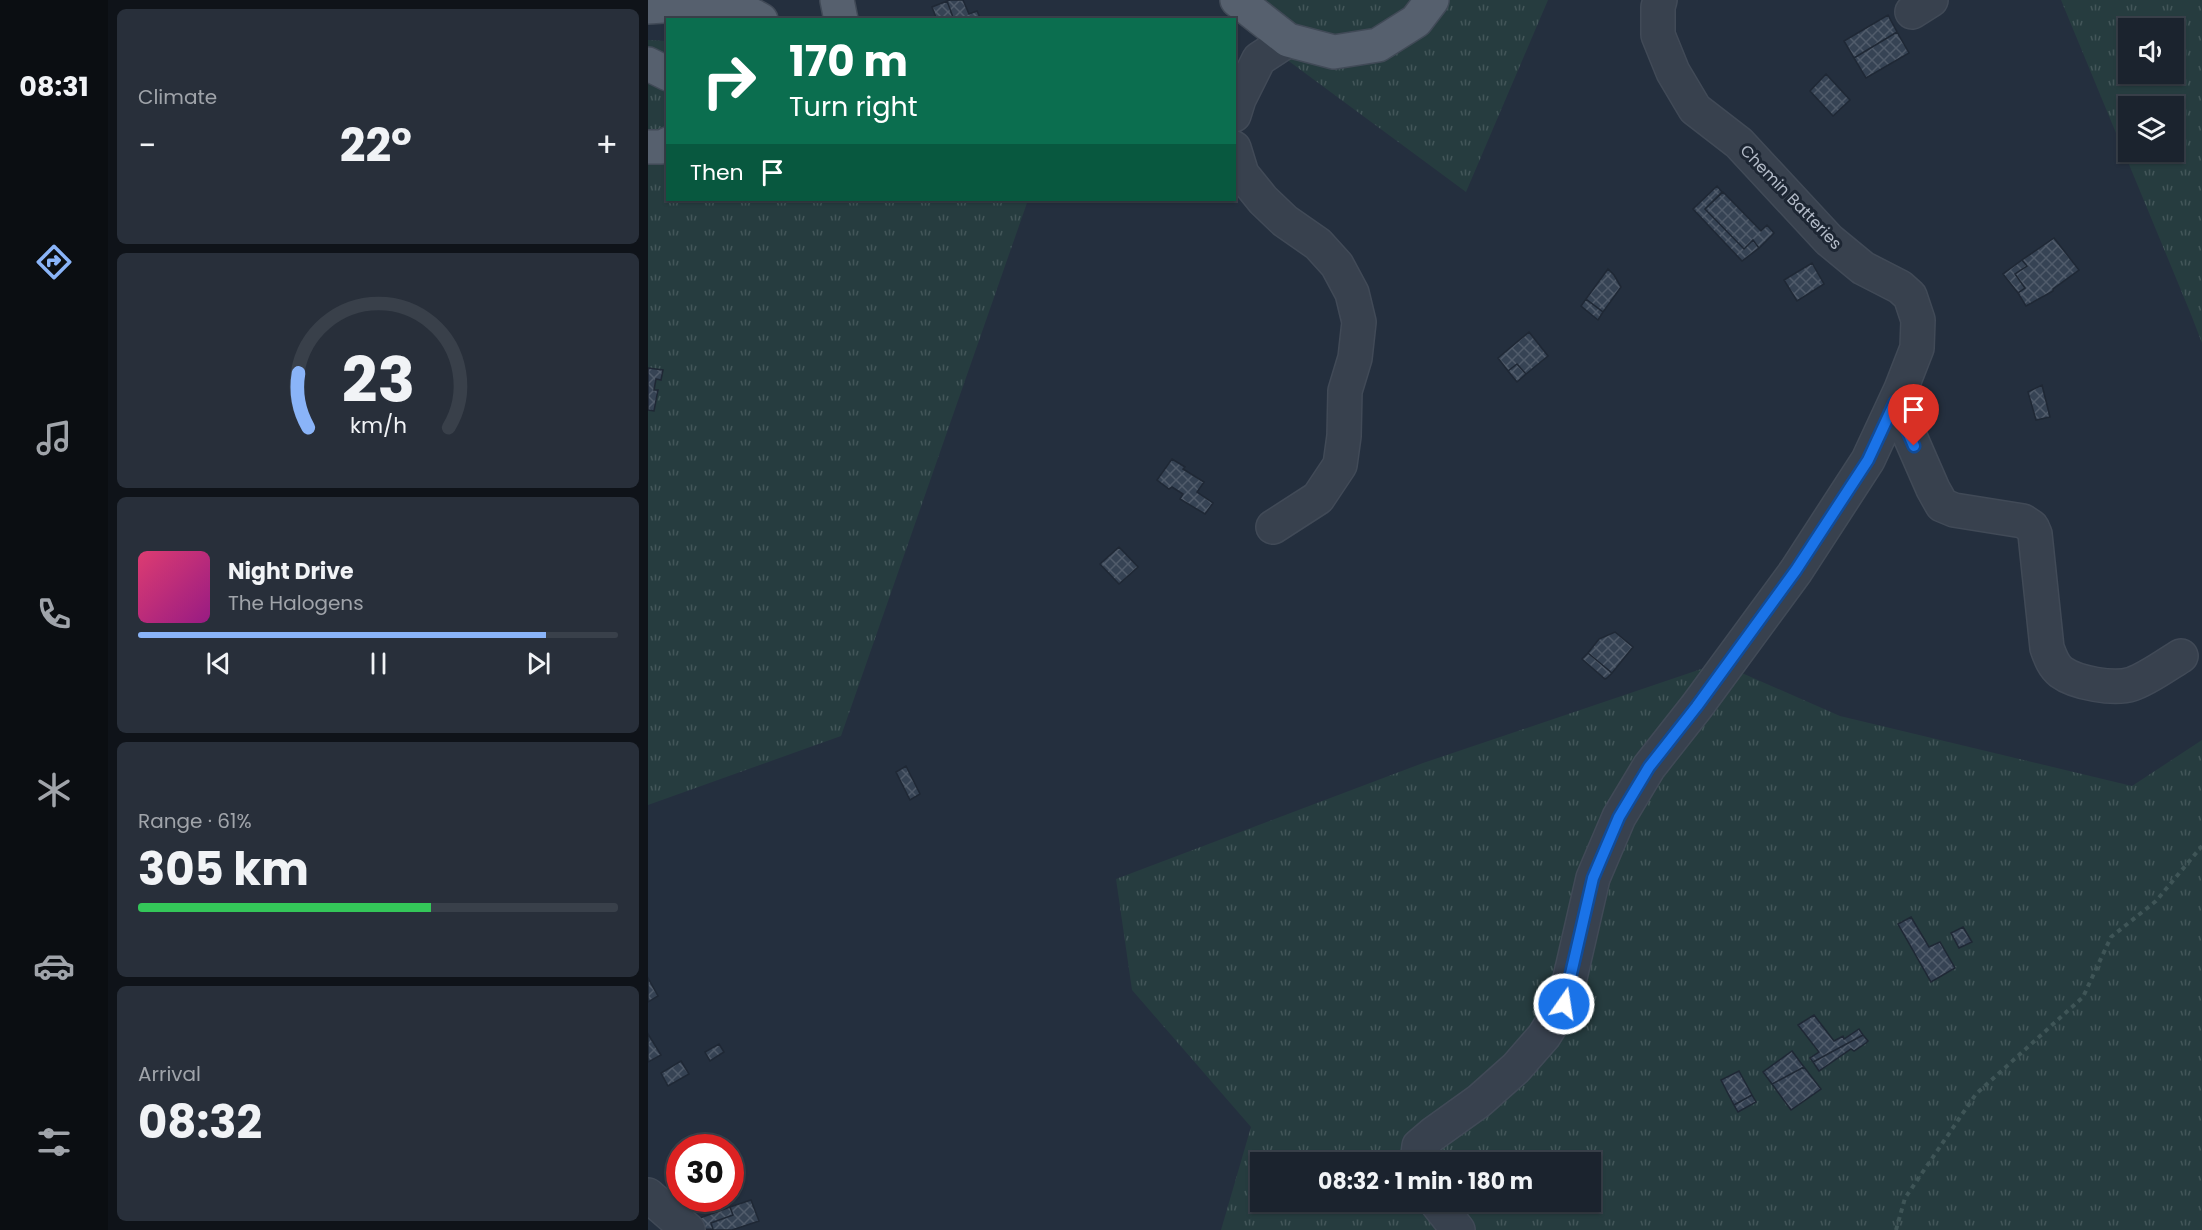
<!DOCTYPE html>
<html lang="en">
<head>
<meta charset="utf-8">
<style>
  :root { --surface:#1b232e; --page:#282f3a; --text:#f1f3f6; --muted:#a0a4aa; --line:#39404a; --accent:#8ab4f8 }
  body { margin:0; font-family:Poppins,sans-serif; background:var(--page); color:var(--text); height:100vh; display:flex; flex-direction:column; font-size:22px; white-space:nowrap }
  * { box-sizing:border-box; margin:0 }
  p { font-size:20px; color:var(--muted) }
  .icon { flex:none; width:33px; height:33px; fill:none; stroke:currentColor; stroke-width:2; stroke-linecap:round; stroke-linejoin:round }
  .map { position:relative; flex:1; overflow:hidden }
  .sheet { display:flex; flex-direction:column; gap:9px; padding:9px; background:#0f1319; width:540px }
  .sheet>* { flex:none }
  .guide { position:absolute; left:18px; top:18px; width:570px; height:183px; border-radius:0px; box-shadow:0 2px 4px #0004,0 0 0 2px var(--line); background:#0b6e4f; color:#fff; overflow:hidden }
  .fabs { position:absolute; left:1470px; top:18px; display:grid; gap:12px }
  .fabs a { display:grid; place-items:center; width:66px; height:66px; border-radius:0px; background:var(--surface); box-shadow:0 2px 4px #0004,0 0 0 2px var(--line); font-size:30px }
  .speed { position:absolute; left:18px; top:1134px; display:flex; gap:12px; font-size:30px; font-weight:700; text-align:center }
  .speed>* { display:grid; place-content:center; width:78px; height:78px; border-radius:50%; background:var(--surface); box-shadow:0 2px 4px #0004,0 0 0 2px var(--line); line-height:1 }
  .speed .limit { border:9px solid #d22; background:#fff; color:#111 }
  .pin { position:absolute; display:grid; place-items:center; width:51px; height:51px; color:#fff; margin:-62px -26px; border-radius:50% 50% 50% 0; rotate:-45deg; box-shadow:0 0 6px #0007 }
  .pin .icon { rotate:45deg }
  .me { position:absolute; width:66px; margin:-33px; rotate:13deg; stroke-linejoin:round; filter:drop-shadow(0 0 4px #0008) }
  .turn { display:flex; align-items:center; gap:21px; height:126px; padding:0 24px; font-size:27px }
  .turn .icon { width:78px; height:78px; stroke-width:2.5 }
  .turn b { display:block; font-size:42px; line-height:51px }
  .then { display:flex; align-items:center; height:57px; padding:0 24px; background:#0003; gap:12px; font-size:22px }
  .big { font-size:45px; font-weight:700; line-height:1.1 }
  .sheet .tile { flex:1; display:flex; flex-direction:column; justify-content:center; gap:9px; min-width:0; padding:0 21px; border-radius:9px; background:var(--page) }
  .sheet .dial { align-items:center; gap:0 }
  .dial svg { height:156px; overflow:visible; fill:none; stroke:var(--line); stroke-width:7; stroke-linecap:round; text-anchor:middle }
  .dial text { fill:var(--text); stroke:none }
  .song { display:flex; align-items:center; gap:18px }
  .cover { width:72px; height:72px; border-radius:9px; background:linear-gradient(135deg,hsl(340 70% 55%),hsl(310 70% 35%)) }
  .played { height:6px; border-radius:3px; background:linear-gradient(90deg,var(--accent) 85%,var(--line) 85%) }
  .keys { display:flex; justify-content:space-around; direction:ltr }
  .heat { display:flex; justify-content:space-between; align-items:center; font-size:33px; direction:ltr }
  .charge { height:9px; border-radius:4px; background:linear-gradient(90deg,#34c759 61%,var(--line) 0) }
  .trip { position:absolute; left:602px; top:1152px; width:351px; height:60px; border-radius:0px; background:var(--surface); box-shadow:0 2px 4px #0004,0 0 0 2px var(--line); font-weight:700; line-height:60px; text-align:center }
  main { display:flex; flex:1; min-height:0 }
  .menu { display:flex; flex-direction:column; width:108px; justify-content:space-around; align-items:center; background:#0b0e12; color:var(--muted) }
  .menu .icon { width:42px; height:42px }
  .menu .current { color:var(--accent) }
  .menu b { font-size:27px; color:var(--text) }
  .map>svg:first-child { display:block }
</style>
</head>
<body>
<main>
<nav class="menu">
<b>08:31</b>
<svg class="icon current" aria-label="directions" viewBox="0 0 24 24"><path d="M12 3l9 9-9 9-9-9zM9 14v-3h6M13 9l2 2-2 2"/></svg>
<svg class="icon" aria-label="music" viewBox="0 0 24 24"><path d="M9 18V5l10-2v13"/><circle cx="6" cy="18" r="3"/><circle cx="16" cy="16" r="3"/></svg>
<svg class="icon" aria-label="phone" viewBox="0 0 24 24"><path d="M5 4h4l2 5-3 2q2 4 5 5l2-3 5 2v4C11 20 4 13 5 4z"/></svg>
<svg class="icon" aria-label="climate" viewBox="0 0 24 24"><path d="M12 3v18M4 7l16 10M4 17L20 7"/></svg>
<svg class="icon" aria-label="car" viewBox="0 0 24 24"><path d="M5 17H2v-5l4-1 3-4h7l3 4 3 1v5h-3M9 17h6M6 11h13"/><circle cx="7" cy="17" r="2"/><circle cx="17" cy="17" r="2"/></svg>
<svg class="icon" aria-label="filters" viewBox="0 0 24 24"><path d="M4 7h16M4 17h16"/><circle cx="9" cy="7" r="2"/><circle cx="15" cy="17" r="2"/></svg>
</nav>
<section class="sheet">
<div class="tile"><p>Climate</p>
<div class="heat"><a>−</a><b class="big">22°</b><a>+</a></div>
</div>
<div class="tile dial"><svg viewBox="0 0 100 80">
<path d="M14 69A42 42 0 1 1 86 69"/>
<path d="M14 69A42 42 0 0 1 9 41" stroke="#8ab4f8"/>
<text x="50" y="56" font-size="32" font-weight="700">23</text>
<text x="50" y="72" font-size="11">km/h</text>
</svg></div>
<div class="tile">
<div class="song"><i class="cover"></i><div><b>Night Drive</b><p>The Halogens</p></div></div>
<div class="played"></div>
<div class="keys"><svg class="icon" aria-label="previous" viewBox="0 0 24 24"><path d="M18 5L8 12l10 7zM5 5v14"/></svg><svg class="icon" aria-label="pause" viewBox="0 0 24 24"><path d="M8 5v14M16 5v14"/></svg><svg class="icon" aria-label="next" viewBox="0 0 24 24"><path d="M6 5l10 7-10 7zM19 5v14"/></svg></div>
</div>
<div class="tile"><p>Range · 61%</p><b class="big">305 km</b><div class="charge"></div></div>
<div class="tile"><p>Arrival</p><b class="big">08:32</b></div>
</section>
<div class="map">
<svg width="1554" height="1230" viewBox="0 0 1554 1230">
  <defs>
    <pattern id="grass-tufts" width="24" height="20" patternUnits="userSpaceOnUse" patternTransform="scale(1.5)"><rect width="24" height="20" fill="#263c3f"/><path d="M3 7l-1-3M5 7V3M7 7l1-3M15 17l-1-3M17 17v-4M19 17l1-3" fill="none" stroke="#435659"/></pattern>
    <pattern id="building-cross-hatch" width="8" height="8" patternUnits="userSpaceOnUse" patternTransform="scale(1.5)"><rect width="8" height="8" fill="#364354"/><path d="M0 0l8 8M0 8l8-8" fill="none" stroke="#515c6b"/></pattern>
  </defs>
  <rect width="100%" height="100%" fill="#242f3e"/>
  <path fill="url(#grass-tufts)" fill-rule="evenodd" d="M597,0H900L818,192L596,28Z
    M1413,0H1554V343L1542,312ZM1480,28H1526V74H1480ZM1526,106V152H1480V106Z
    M0,40L19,41L20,200H380L193,736L0,805Z
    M1071,663L1192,716L1484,786L1554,740V1230H573L603,1127L484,990L468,879L775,763ZM612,1162H942V1202H612Z"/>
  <path fill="url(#building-cross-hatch)" stroke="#1f2835" stroke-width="1.5" d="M302,0H315L321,14L329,11L333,20H306L299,1Z
    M299,1L306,20H289L284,7Z
    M1240,15L1249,32L1206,58L1196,41Z
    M1249,32L1261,53L1218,78L1206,58Z
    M1178,74L1202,100L1185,116L1162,91Z
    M1069,186L1074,192L1057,209L1096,249L1105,240L1111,248L1094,261L1045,209Z
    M1075,192L1113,231L1119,225L1126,233L1111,248L1105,240L1096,249L1057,209Z
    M1406,238L1431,270L1405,289V291L1378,306L1370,293L1377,288L1367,274L1379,266L1374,260Z
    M1374,260L1379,266L1367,274L1377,288L1370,293L1355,274Z
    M1164,263L1176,284L1149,301L1136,280Z
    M960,269L966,275L973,287L955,312L938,299Z
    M938,299L955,312L950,320L933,306Z
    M881,332L900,356L878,374L869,364L860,371L850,358Z
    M869,364L878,374L869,382L860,371Z
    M0,368L15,370L13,380L8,379L6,390H10L6,411L0,410Z
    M1394,385L1402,417L1388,420L1380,392Z
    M524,459L537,467L535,469L556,482L549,492L565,503L557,514L532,499L535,494L524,487L521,489L509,480Z
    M471,547L490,567L471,584L452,564Z
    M967,632L985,647L964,673L940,653L951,639Z
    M940,653L964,673L959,678L957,679L934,659Z
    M258,766L272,794L262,800L248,772Z
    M1263,917L1281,947L1292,942L1307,968L1283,982L1250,924Z
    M1315,927L1324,942L1311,948L1303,933Z
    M0,978L10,996L0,1002Z
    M1166,1015L1186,1041L1195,1036L1196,1039L1211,1029L1215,1035L1165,1062L1162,1058L1171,1052L1150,1025Z
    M0,1034L13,1055L0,1062Z
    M1215,1035L1220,1041L1218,1043L1206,1051L1203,1049L1171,1071L1165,1062Z
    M71,1044L76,1052L62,1061L57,1052Z
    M1144,1051L1156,1067L1124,1084L1115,1072Z
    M33,1061L41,1074L20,1086L13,1073Z
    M1156,1067L1173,1089L1143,1110L1124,1084Z
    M1091,1071L1104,1095L1086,1105L1073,1080Z
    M1104,1095L1108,1102L1090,1112L1086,1105Z
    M82,1149L96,1183L82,1188Z
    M103,1200L111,1221L84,1230H64L65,1229L63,1223L85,1215L82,1207Z
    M82,1207L85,1215L63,1223L65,1229L44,1230L41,1222Z"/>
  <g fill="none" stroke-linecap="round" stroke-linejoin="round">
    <defs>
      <path id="minor" d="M1264,12L1283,0
        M586,115L591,99L611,59L640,40
        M586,148L594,174L615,200L637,221L670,244L689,265L704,293L711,322L707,358L697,391L696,436L692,465L670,498L625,527
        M1247,402L1285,489L1294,505L1306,510L1375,521L1384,527L1387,534L1399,648C1402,656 1405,666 1413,672C1428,683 1466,690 1484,684C1501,678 1518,665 1533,656
        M769,1162L771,1146L785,1134L831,1101L868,1068L896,1036L916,1004L945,878L971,817L1001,767L1049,706L1148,571L1220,460L1253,389L1269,348L1270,320L1262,296L1252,287L1215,268L1181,240L1091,143L1047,109L1025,72L1010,35V7L1012,0
        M0,1195L40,1230
        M788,1202L810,1230"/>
      <path id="major" d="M189,0L193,20
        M589,0L640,40L686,52L730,45L768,21L784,0
        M0,7C38,5 81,0 113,20
        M0,64L20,74
        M0,147H14L20,144"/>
    </defs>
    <use href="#minor" stroke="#414a57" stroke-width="36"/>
    <use href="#major" stroke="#414a57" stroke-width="36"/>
    <path stroke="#3f5557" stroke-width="4" stroke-dasharray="4.5 4.5" stroke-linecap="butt" d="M1248,1230L1257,1198L1328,1094L1435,997L1463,937L1508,901L1554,846"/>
    <use href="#minor" stroke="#38414e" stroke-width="33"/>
    <use href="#major" stroke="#56606e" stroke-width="33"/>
  </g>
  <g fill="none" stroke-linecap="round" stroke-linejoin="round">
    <defs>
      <path id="route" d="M916,1004L945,878L971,817L1001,767L1049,706L1148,570L1220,460L1247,402L1266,446"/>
    </defs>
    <use href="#route" stroke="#114b97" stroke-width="15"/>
    <use href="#route" stroke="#1a73e8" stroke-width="10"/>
  </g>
  <g text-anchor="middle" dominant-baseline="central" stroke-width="6" stroke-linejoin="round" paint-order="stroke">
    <g font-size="16" fill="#b4bcc9" stroke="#1d2633">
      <text transform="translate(1143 197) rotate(46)">Chemin Batteries</text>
    </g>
  </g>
</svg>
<div class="fabs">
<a><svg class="icon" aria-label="sound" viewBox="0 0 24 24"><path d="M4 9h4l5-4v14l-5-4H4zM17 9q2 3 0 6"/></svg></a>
<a><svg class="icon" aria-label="layers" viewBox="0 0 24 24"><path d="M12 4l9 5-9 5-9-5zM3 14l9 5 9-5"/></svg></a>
</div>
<div class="speed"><div class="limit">30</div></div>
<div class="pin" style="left:1266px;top:446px;background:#d93025"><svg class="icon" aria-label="arrive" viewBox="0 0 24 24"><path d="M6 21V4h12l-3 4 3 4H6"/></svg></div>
<svg class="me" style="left:916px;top:1004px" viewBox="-20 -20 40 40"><circle r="17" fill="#1a73e8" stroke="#fff" stroke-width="3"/><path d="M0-11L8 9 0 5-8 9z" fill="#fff"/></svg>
<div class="trip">08:32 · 1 min · 180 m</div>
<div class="guide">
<div class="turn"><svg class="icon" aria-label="right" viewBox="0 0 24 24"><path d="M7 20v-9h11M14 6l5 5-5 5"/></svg><div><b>170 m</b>Turn right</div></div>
<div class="then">Then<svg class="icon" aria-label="arrive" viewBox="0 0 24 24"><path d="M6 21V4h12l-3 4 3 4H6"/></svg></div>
</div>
</div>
</main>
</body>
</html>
